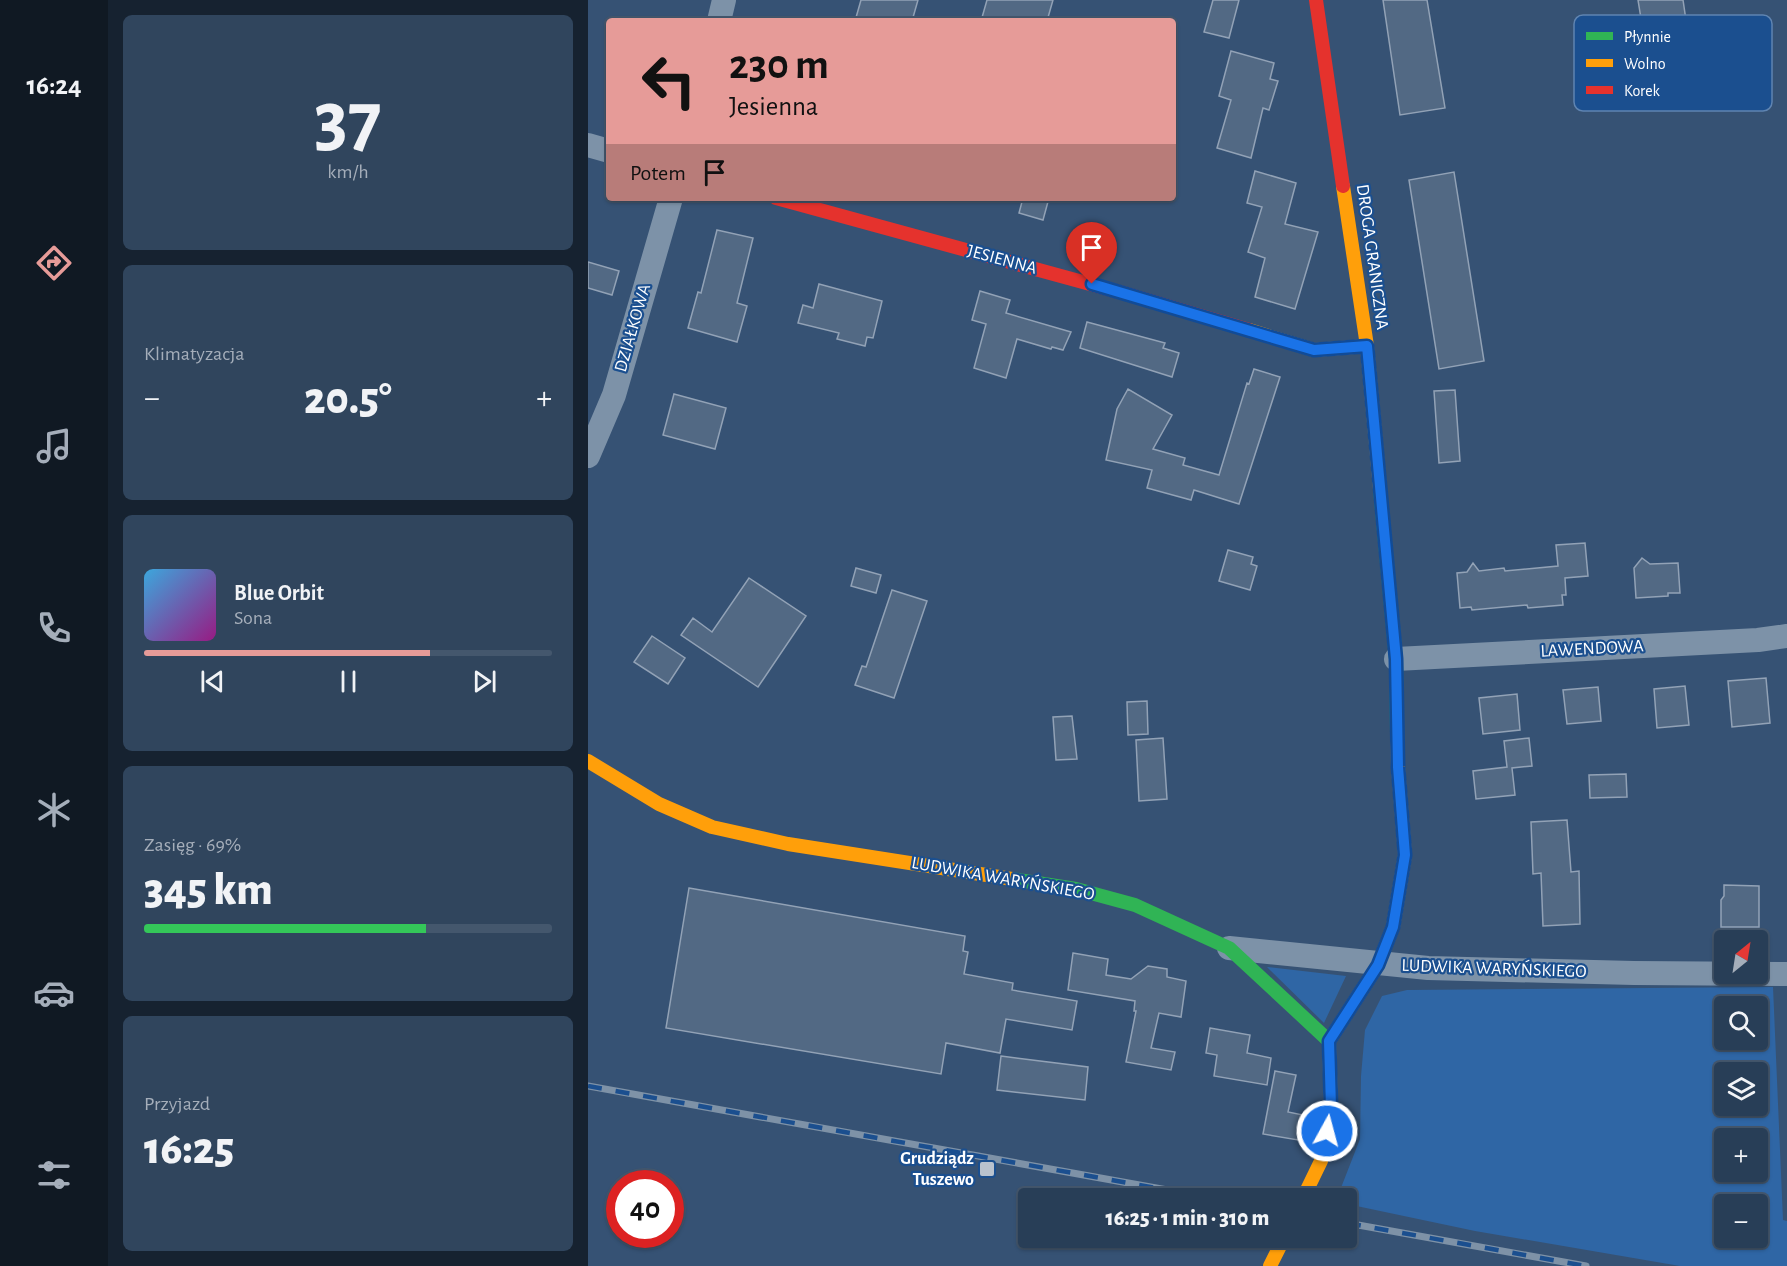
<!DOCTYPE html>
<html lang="pl">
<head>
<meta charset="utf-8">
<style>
  :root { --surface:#283e57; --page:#30455d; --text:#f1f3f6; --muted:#a5aeba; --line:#44576d; --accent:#e69b98 }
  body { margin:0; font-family:"Alegreya Sans",sans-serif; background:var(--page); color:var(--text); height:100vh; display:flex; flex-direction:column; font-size:22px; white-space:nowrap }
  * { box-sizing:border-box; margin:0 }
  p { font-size:20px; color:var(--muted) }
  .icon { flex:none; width:33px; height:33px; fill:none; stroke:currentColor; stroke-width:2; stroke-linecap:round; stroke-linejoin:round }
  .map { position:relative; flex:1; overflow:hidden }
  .drawer { display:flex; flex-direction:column; gap:15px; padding:15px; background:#162230; width:480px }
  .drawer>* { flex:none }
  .hud { position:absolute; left:18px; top:18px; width:570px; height:183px; border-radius:6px; box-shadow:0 2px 4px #0004,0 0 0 2px var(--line); background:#e69b98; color:#111; overflow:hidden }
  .needle { width:39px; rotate:30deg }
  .tools { position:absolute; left:1126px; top:930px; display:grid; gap:12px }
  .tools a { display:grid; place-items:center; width:54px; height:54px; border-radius:6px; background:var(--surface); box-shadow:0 2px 4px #0004,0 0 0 2px var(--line); font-size:30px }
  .speed { position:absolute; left:18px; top:1170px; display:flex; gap:12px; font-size:30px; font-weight:700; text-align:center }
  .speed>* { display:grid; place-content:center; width:78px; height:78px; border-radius:50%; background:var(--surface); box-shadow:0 2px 4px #0004,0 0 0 2px var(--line); line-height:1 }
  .speed .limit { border:9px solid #d22; background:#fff; color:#111 }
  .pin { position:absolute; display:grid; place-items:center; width:51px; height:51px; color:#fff; margin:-62px -26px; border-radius:50% 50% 50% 0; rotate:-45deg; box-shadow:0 0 6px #0007 }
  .pin .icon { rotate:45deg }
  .me { position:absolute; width:66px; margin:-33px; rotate:7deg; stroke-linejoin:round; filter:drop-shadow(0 0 4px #0008) }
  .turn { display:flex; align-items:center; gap:21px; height:126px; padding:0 24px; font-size:27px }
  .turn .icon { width:78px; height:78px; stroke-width:2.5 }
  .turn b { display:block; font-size:42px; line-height:51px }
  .then { display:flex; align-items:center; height:57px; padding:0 24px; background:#0003; gap:12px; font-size:22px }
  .big { font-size:45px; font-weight:800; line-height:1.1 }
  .drawer .widget { flex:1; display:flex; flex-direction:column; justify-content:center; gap:9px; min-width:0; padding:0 21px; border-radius:9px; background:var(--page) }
  .drawer .dial { align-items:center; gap:0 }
  .dial b { font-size:78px; line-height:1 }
  .song { display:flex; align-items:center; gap:18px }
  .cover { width:72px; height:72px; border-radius:9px; background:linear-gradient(135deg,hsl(200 70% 55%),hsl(310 70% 35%)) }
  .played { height:6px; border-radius:3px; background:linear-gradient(90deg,var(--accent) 70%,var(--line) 70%) }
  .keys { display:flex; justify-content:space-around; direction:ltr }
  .heat { display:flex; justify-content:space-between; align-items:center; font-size:33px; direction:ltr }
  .charge { height:9px; border-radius:4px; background:linear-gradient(90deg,#34c759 69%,var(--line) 0) }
  .trip { position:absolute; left:430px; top:1188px; width:339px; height:60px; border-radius:6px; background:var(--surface); box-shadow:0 2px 4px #0004,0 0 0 2px var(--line); font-weight:800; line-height:60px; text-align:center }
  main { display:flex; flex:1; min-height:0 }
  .tab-bar { display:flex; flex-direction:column; width:108px; justify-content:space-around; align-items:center; background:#101923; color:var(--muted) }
  .tab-bar .icon { width:42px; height:42px }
  .tab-bar .active { color:var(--accent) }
  .tab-bar b { font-size:27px; color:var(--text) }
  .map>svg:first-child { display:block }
</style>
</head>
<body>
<main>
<nav class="tab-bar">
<b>16:24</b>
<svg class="icon active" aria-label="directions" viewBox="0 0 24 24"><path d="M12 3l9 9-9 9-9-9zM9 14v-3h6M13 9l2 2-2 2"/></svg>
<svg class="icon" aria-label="music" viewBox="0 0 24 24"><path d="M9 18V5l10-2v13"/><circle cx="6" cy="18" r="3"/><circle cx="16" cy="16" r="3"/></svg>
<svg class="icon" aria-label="phone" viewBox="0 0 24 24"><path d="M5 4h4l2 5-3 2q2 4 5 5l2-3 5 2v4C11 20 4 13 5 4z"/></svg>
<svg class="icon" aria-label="climate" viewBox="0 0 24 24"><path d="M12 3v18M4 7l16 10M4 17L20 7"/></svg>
<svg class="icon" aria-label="car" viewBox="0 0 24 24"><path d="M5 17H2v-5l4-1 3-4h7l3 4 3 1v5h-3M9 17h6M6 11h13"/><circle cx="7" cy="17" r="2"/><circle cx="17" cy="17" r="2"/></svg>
<svg class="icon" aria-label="filters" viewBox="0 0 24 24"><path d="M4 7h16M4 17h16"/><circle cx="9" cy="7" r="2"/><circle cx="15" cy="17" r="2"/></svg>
</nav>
<section class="drawer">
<div class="widget dial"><b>37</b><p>km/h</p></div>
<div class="widget"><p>Klimatyzacja</p>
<div class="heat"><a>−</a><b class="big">20.5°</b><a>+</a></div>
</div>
<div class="widget">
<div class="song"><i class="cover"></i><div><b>Blue Orbit</b><p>Sona</p></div></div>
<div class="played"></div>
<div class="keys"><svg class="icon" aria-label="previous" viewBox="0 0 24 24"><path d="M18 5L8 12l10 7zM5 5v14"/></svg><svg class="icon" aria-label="pause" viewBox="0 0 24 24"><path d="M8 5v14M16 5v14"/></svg><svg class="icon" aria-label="next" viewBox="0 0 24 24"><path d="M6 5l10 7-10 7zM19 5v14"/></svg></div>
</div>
<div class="widget"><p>Zasięg · 69%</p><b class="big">345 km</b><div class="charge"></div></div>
<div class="widget"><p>Przyjazd</p><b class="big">16:25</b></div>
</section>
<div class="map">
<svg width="1199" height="1266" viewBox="0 0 1199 1266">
  <rect width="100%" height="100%" fill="#365274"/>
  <path fill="#2f66a5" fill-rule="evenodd" d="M679,967L758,976L736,1023Z
    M1185,987L1195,1220L1199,1221V1266H1092L887,1231L759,1204V1198H749L772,1139L773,1076L777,1030L794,996L819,990ZM1137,1006H1170V1040H1137ZM1137,1072H1170V1106H1137ZM1137,1138H1170V1172H1137ZM1137,1204H1170V1238H1137Z"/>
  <path fill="#526984" stroke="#92a2b6" stroke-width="1.5" d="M273,0H330L324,21H267Z
    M399,0H465L459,21H393Z
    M625,0H651L641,38L616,32Z
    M795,0H839L857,108L812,115Z
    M1050,0H1095L1104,61L1061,68Z
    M643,51L686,63L682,79L690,81L681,110L675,108L663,158L629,148L643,100L631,96Z
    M667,171L708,183L697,224L730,232L707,309L667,297L677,258L660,252L674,207L659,203Z
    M866,172L896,361L851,369L821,180Z
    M435,198H461L455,220L431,213Z
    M129,230L165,238L149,303L159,306L149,342L100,328L110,292L113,293Z
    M0,262L31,271L24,295L0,288Z
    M231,284L294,301L285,338L279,337L277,346L249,339L251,333L210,323L215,305L225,308Z
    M392,291L422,300L418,313L483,332L475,350L464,347L463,349L429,339L418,378L386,368L398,324L384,320Z
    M499,322L577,343L575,348L591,353L584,377L492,348Z
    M666,369L692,377L651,504L606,490L603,500L559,488L564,470L518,460L529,409L540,389L584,415L565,449L597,458L595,465L631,475L659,383L661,384Z
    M867,390L872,461L851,463L846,391Z
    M86,394L138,408L127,449L75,435Z
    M997,543L1000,576L977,578L978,595H974L975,605L940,608L939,605L884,610L883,607L872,608L869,573L879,572L885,563L891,571L916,568L917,571L970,566L968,545Z
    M640,550L665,557L663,564L669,566L662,590L631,581Z
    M1054,558L1062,564L1090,563L1092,593H1080V596L1048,598L1046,568Z
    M268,568L293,575L288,593L263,586Z
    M161,578L218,616L170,687L93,635L105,618L124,632Z
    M304,590L339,601L306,698L267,685L274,666L278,667Z
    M64,636L97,658L80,684L46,662Z
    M1178,678L1182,723L1144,727L1140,681Z
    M1097,686L1101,725L1069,728L1066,689Z
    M1010,687L1013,721L979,724L975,690Z
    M929,694L932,730L895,734L891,698Z
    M559,701L560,734L540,735L539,702Z
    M484,716L489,759L468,760L465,717Z
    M575,738L579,799L551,801L548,740Z
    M941,738L944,766L924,768L927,795L888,799L885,771L919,767L916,741Z
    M1038,774L1039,797L1002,798L1001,775Z
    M979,820L983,872L991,871L992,924L955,926L953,873L945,874L943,822Z
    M1136,885L1171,886V927H1133V900L1136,896Z
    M101,888L377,936L375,951L380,952L376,974L425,983L424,990L489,1001L484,1030L418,1019L412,1053L358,1043L353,1074L78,1028Z
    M485,953L520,959L518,975L543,979L560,966L579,969V977L598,981L593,1017L571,1013L563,1048L587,1052L583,1070L538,1062L548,1011H546L547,1001L480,990Z
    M622,1028L662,1035L659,1053L683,1058L679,1085L626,1076L629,1055L618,1053Z
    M413,1056L500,1067L497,1100L409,1090Z
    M687,1071L708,1075L700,1112L715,1115L710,1140L675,1134Z"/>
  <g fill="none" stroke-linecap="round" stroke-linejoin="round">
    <path stroke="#7d92a8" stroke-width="24" d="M131,21L136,0
      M0,145L21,151
      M0,456L26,395L83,198
      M808,659L1170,640L1199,636
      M641,948L840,968L1046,973L1199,974"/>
    <path stroke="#30b455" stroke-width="14" d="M792,489L808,659L809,732
      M424,879L488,889L547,905L641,948L741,1041"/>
    <path stroke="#ff9f0a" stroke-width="14" d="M755,186L779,346L792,489
      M661,330L726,350L779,346
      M0,761L71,804L124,827L200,844L424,879
      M715,1198L733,1161L743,1107L741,1041L790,965L805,927L817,855L810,767L809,732
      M682,1266L696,1238"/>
    <path stroke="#e5322d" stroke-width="14" d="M728,0L755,186
      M188,198L535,293L661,330"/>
    <defs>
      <path id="rail" d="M0,1086L624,1198
        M759,1223L998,1266"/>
    </defs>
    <use href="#rail" stroke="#7e92a7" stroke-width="7"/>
    <use href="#rail" stroke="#1b4f8f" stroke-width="4.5" stroke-dasharray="14" stroke-linecap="butt"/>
  </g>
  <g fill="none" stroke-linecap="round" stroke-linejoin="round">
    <defs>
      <path id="route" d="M504,284L726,350L779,346L808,659L810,767L817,855L805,927L790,965L741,1041L743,1107L739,1131"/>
    </defs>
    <use href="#route" stroke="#114b97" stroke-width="15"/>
    <use href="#route" stroke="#1a73e8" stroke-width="10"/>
  </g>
  <rect fill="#b9c2ce" stroke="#1b4f8f" stroke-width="2" x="391" y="1161" width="16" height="16" rx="3"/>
  <g text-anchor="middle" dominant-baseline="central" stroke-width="4.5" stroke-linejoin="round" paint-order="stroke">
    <g font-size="18" fill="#fff" stroke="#1b4f8f">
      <text transform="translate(784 257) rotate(82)">DROGA GRANICZNA</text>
      <text transform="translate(414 260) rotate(15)">JESIENNA</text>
      <text transform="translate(45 328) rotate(-74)">DZIAŁKOWA</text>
      <text transform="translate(1004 649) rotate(-3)">LAWENDOWA</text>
      <text transform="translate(415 879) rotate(10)">LUDWIKA WARYŃSKIEGO</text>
      <text transform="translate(906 969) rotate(2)">LUDWIKA WARYŃSKIEGO</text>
    </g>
    <g font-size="18" font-weight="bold" fill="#fff" stroke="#1b4f8f" text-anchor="end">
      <text x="386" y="1159">Grudziądz<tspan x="386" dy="21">Tuszewo</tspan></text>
    </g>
  </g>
  <rect x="986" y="15" width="198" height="96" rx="9" fill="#1b4f8f" stroke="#5f84b1" stroke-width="1.5"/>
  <rect x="998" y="32" width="27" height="8" fill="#30b455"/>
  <rect x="998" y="59" width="27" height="8" fill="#ff9f0a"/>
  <rect x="998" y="86" width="27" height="8" fill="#e5322d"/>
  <g font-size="16" fill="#fff">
    <text x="1036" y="42">Płynnie</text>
    <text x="1036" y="69">Wolno</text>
    <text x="1036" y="96">Korek</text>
  </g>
</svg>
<div class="tools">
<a><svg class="needle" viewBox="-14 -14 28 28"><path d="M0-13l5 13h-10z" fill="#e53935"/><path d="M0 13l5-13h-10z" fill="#a5aeba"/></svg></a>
<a><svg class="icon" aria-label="search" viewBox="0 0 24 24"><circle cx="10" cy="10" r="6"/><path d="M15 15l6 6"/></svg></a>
<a><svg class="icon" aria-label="layers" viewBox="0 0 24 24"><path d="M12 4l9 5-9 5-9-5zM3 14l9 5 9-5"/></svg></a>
<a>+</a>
<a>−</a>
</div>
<div class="speed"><div class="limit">40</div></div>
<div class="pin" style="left:504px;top:284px;background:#d93025"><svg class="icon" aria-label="arrive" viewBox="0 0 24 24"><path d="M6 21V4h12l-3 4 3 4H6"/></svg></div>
<svg class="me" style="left:739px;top:1131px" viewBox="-20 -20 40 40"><circle r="17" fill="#1a73e8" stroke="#fff" stroke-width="3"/><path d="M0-11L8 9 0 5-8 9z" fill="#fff"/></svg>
<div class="trip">16:25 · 1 min · 310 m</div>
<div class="hud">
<div class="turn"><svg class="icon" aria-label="left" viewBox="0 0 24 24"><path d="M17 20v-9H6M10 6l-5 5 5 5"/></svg><div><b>230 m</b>Jesienna</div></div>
<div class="then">Potem<svg class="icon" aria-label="arrive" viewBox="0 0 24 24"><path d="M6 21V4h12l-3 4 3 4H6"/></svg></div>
</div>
</div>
</main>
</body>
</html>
